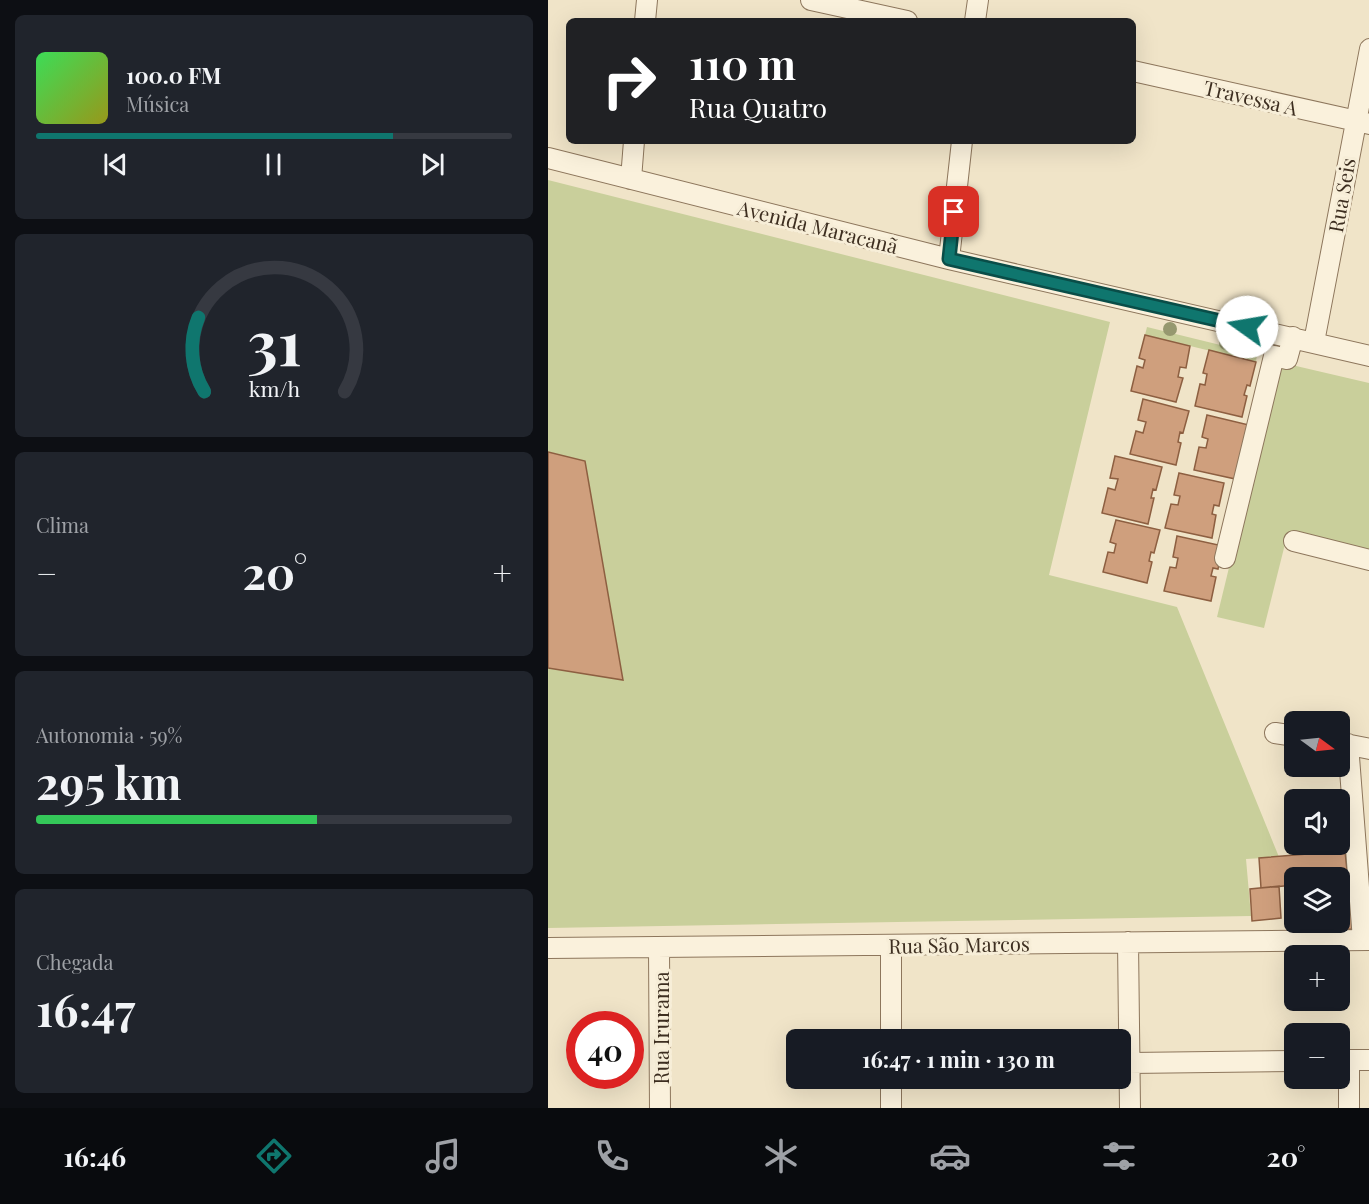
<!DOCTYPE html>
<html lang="pt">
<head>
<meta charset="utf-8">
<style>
  :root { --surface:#171b24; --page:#20242c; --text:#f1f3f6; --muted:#9ea1a6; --line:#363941; --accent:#0f766e }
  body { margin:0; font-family:"Playfair Display",serif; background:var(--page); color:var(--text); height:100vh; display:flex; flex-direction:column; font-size:22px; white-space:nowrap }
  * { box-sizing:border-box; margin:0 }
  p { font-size:20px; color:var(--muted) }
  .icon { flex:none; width:33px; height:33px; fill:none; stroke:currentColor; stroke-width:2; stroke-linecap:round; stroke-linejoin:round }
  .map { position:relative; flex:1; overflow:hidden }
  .side { display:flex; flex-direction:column; gap:15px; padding:15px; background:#0d0f14; width:548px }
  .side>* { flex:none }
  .hud { position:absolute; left:18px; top:18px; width:570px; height:126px; border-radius:9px; box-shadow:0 6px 24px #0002; background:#202124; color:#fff; overflow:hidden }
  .needle { width:39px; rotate:105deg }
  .tools { position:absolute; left:736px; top:711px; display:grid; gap:12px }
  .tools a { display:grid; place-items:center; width:66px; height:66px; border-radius:9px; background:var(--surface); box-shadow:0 6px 24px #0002; font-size:30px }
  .speed { position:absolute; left:18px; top:1011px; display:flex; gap:12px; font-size:30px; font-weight:700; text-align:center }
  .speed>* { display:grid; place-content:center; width:78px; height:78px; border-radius:50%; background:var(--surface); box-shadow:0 6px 24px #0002; line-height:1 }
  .speed .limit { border:9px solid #d22; background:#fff; color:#111 }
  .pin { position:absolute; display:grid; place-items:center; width:51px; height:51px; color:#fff; margin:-26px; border-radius:12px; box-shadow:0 3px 9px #0006 }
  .me { position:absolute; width:66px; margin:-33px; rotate:283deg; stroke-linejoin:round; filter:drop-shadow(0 0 4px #0008) }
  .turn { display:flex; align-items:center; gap:21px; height:126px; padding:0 24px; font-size:27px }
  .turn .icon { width:78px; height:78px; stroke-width:2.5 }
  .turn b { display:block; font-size:42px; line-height:51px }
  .big { font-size:45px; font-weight:700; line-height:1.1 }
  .side .tile { flex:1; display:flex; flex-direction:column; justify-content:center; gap:9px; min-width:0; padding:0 21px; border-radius:9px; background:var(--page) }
  .side .dial { align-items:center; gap:0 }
  .dial svg { height:156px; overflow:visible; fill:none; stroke:var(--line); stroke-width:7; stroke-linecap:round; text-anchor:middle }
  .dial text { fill:var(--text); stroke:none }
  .song { display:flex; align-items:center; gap:18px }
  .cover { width:72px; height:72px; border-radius:9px; background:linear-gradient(135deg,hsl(130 70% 55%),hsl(60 70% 35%)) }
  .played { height:6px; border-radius:3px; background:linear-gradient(90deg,var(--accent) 75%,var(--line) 75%) }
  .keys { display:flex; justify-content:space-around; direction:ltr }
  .heat { display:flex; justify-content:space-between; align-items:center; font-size:33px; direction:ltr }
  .charge { height:9px; border-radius:4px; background:linear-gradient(90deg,#34c759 59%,var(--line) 0) }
  .trip { position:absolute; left:238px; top:1029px; width:345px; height:60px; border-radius:9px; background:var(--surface); box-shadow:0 6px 24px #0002; font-weight:700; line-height:60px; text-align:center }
  .tabs { display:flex; height:96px; justify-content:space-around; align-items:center; background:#090b0e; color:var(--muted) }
  .tabs .icon { width:42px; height:42px }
  .tabs .active { color:var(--accent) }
  .tabs b { font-size:27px; color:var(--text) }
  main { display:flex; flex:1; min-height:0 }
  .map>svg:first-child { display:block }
</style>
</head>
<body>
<main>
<section class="side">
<div class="tile">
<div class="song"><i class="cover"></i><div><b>100.0 FM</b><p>Música</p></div></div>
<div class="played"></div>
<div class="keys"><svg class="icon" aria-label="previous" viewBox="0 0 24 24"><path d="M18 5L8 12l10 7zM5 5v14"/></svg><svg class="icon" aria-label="pause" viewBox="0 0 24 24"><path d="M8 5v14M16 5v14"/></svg><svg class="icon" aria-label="next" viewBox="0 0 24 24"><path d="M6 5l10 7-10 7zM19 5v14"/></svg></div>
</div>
<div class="tile dial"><svg viewBox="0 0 100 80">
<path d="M14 69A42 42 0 1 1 86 69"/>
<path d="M14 69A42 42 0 0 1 11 31" stroke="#0f766e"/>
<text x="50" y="56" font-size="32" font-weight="700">31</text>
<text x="50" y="72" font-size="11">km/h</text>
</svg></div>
<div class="tile"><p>Clima</p>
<div class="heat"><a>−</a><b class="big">20°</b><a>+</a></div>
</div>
<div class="tile"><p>Autonomia · 59%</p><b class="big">295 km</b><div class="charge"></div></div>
<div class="tile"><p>Chegada</p><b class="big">16:47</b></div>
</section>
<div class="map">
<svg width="822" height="1108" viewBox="0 0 822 1108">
  <rect width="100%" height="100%" fill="#f0e4c8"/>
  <path fill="#c9cf9b" d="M0,180L562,322L501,575L629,607L731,857L698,859L703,916L0,928V668L75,680L37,461L0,452Z
    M599,327L709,354L708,362L597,335Z
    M731,362L821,383V552L740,532L716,628L669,617Z"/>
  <path fill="#cf9f7d" stroke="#8d5f41" stroke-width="1.5" d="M597,335L642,346L638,368L632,367L630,377L635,378L628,402L583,391L589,366L595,368L597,360L591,358Z
    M661,350L708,362L702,386L699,385L696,395L699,396L694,417L647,406L652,384L657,385L659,374L655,373Z
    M595,399L641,411L635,433L632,432L630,442L633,443L628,465L582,454L588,431L595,433L598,422L590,420Z
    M659,415L705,426L692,480L646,470L651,447L658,448L660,439L654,437Z
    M0,452L37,461L75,680L0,668Z
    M567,456L614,467L608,490L605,489L603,498H606L600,524L554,513L560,488L567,490L570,479L562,478Z
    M631,473L676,483L671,506L666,505L664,514L668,515L664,538L617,528L623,504L630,505L632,496L626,495Z
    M568,520L612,530L606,553L603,552L601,561L604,562L599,583L555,572L560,552L566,553L568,544L562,542Z
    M629,536L675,546L670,569L665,568L663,576L668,577L663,601L616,591L622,567L628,568L630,558L625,557Z
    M797,851L800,880L792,881V878H747V885L713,888L711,858Z
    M800,881L805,929L778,930L777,922H792V882Z
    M731,886L733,918L704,921L702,889Z"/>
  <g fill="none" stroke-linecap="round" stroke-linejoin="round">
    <defs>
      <path id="minor" d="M263,0L359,21
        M97,21L99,0
        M427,21L430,0
        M585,71L822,124
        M0,158L401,259L822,356
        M83,179L86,141
        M401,259L414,141
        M766,342L822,49
        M746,541L822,560
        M677,558L726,356L739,359L745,337
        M727,733L747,736
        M792,743L822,749
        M800,744L815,940
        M580,942L582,1108
        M0,948L822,940
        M111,948L112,1108
        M343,1040V945
        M792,1060H822
        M582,1063L747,1061
        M343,1108V1078
        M801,1108V1060"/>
    </defs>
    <use href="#minor" stroke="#8d765c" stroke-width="22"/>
    <use href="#minor" stroke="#faf1dc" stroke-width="20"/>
  </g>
  <g fill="#96986f">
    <circle cx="622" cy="329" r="7"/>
    <circle cx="678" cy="343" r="7"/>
    <circle cx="698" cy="347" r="7"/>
  </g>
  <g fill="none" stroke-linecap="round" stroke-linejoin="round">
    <defs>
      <path id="route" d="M406,212L401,259L699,327"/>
    </defs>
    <use href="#route" stroke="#0a4d48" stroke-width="15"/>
    <use href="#route" stroke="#0f766e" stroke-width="10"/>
  </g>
  <g text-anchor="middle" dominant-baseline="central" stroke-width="6" stroke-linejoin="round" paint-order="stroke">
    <g font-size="20" fill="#3d2e20" stroke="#f7eed8">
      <text transform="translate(703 97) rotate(13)">Travessa A</text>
      <text transform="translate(793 195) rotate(-80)">Rua Seis</text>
      <text transform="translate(270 226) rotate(14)">Avenida Maracanã</text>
      <text transform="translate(411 944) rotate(-1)">Rua São Marcos</text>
      <text transform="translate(112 1028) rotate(-90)">Rua Irurama</text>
    </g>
  </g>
</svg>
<div class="tools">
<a><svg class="needle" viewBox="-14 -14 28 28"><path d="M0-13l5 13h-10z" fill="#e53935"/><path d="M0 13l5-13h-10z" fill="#9ea1a6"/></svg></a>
<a><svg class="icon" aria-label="sound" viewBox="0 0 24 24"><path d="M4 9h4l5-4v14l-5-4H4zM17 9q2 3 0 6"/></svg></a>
<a><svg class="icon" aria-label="layers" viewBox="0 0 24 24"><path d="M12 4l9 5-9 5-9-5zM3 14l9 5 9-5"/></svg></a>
<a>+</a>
<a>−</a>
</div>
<div class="speed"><div class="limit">40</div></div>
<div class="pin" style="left:406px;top:212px;background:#d93025"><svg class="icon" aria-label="arrive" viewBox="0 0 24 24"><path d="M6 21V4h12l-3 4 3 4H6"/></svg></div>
<svg class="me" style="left:699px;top:327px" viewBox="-20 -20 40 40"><circle r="19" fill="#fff"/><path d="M0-13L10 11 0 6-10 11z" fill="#0f766e"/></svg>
<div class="trip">16:47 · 1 min · 130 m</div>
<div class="hud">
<div class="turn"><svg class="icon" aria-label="right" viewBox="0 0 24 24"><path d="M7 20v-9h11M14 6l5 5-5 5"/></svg><div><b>110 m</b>Rua Quatro</div></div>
</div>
</div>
</main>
<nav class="tabs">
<b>16:46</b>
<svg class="icon active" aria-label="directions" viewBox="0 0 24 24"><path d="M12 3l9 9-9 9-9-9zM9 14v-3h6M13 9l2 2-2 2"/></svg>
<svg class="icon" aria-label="music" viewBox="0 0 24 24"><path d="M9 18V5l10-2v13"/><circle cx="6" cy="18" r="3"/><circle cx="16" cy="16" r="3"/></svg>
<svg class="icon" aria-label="phone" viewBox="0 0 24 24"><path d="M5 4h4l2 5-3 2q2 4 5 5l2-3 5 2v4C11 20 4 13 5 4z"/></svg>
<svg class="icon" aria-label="climate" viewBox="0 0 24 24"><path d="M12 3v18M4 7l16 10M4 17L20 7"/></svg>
<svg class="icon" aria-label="car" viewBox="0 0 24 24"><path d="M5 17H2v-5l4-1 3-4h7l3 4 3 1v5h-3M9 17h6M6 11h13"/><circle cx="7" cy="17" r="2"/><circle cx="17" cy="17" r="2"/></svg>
<svg class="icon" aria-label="filters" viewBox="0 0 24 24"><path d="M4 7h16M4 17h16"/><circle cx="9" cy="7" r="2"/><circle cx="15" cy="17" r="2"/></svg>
<b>20°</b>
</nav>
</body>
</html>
